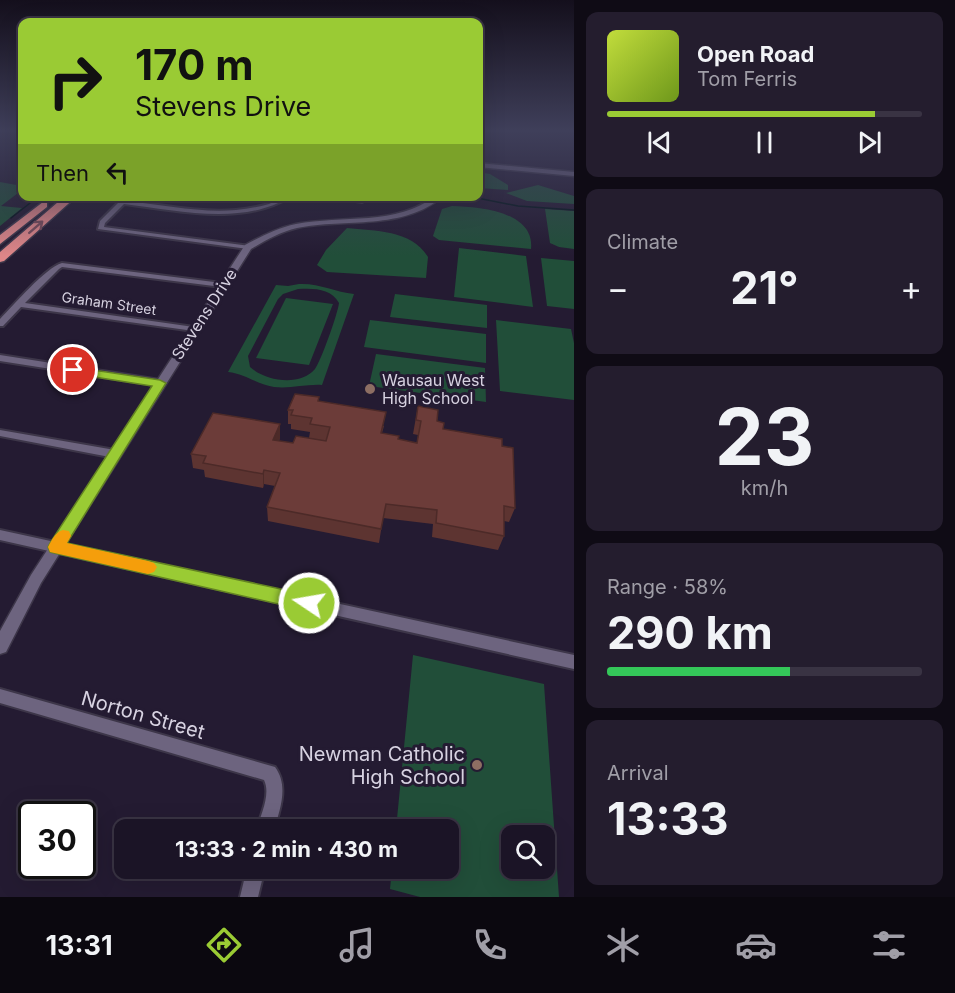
<!DOCTYPE html>
<html lang="en">
<head>
<meta charset="utf-8">
<style>
  :root { --surface:#1b1426; --page:#241d2e; --text:#f1f3f6; --muted:#a09ea7; --line:#393343; --accent:#9acb34 }
  body { margin:0; font-family:Inter,sans-serif; background:var(--page); color:var(--text); height:100vh; display:flex; flex-direction:column; font-size:22px; white-space:nowrap }
  * { box-sizing:border-box; margin:0 }
  p { font-size:20px; color:var(--muted) }
  .icon { flex:none; width:33px; height:33px; fill:none; stroke:currentColor; stroke-width:2; stroke-linecap:round; stroke-linejoin:round }
  .map { position:relative; flex:1; overflow:hidden }
  .drawer { display:flex; flex-direction:column; gap:12px; padding:12px; background:#0f0b15; width:381px }
  .drawer>* { flex:none }
  .hud { position:absolute; left:18px; top:18px; width:465px; height:183px; border-radius:12px; box-shadow:0 6px 24px #0002,0 0 0 2px var(--line); background:#9acb34; color:#111; overflow:hidden }
  .controls { position:absolute; left:501px; top:825px; display:grid; gap:12px }
  .controls a { display:grid; place-items:center; width:54px; height:54px; border-radius:12px; background:var(--surface); box-shadow:0 6px 24px #0002,0 0 0 2px var(--line); font-size:30px }
  .speed { position:absolute; left:18px; top:801px; display:flex; gap:12px; font-size:30px; font-weight:700; text-align:center }
  .speed>* { display:grid; place-content:center; width:78px; height:78px; border-radius:50%; background:var(--surface); box-shadow:0 6px 24px #0002,0 0 0 2px var(--line); line-height:1 }
  .speed .limit { border:3px solid #111; border-radius:9px; background:#fff; color:#111 }
  .pin { position:absolute; display:grid; place-items:center; width:51px; height:51px; color:#fff; margin:-26px; border:3px solid #fff; border-radius:50%; box-shadow:0 2px 6px #0007 }
  .me { position:absolute; width:66px; margin:-33px; rotate:282deg; stroke-linejoin:round; filter:drop-shadow(0 0 4px #0008) }
  .turn { display:flex; align-items:center; gap:21px; height:126px; padding:0 18px; font-size:27px }
  .turn .icon { width:78px; height:78px; stroke-width:2.5 }
  .turn b { display:block; font-size:42px; line-height:51px }
  .then { display:flex; align-items:center; height:57px; padding:0 18px; background:#0003; gap:12px; font-size:22px }
  .big { font-size:45px; font-weight:700; line-height:1.1 }
  .drawer .tile { flex:1; display:flex; flex-direction:column; justify-content:center; gap:9px; min-width:0; padding:0 21px; border-radius:12px; background:var(--page) }
  .drawer .dial { align-items:center; gap:0 }
  .dial b { font-size:78px; line-height:1 }
  .song { display:flex; align-items:center; gap:18px }
  .cover { width:72px; height:72px; border-radius:9px; background:linear-gradient(135deg,hsl(70 70% 55%),hsl(80 70% 35%)) }
  .played { height:6px; border-radius:3px; background:linear-gradient(90deg,var(--accent) 85%,var(--line) 85%) }
  .keys { display:flex; justify-content:space-around; direction:ltr }
  .heat { display:flex; justify-content:space-between; align-items:center; font-size:33px; direction:ltr }
  .charge { height:9px; border-radius:4px; background:linear-gradient(90deg,#34c759 58%,var(--line) 0) }
  .trip { position:absolute; left:114px; top:819px; width:345px; height:60px; border-radius:12px; background:var(--surface); box-shadow:0 6px 24px #0002,0 0 0 2px var(--line); font-weight:700; line-height:60px; text-align:center }
  .dock { display:flex; height:96px; justify-content:space-around; align-items:center; background:#0b080f; color:var(--muted) }
  .dock .icon { width:42px; height:42px }
  .dock .current { color:var(--accent) }
  .dock b { font-size:27px; color:var(--text) }
  main { display:flex; flex:1; min-height:0 }
  .map>svg:first-child { display:block }
</style>
</head>
<body>
<main>
<div class="map">
<svg width="574" height="897" viewBox="0 0 574 897">
  <rect width="100%" height="100%" fill="#241b32"/>
  <path fill="#214e39" fill-rule="evenodd" d="M478,172L490,174L508,185V190L479,188Z
    M0,182L22,186V190L1,206L22,208L0,226Z
    M538,185L574,196V204L527,201L506,193Z
    M452,206C479,207 535,211 531,249L439,240L433,236L442,209Z
    M545,209L574,211V249L559,247L550,243Z
    M347,228C375,231 412,230 428,257L426,278L327,272L317,265L326,250Z
    M459,248L526,256L533,307L454,297Z
    M541,258L574,261V309L547,306Z
    M299,284C319,283 335,292 354,294L322,385C306,384 290,389 274,387C256,384 246,374 228,372L276,285L288,286ZM298,289C313,288 331,288 339,303C338,313 321,361 315,369C300,387 265,381 250,367L248,356L278,299L283,294Z
    M395,294L487,305V328L390,317Z
    M286,298L333,304L309,365L256,358Z
    M370,320L486,334V363L364,347Z
    M496,320L571,329L574,343V400L500,391Z
    M376,354L485,368L486,402L369,386Z
    M413,655L544,684L559,897H420L390,889L392,869L448,868V830L396,829ZM512,836H544V868H512Z"/>
  <g fill="none" stroke-linecap="round" stroke-linejoin="round">
    <path stroke="#03151b" stroke-width="1.5" d="M467,196L518,206L574,210
      M94,197L116,196
      M11,218L39,196"/>
    <defs>
      <path id="minor" d="M125,196H132L128,201C163,205 200,213 236,210C247,209 258,207 269,204C277,201 281,196 291,196C243,227 177,210 124,204L105,223L104,227L250,246L251,247L248,249L98,229L100,221Z
        M324,196L361,198L375,196L362,202Z
        M62,263L222,283L226,285L222,287L62,267L59,269L25,303L194,327L198,329L194,331L21,307L3,326H0V319C14,305 45,268 62,263Z
        M0,355L160,380L165,383L160,386L0,361Z
        M0,430L115,450L120,454L115,458L0,436Z
        M0,530L574,655V669L0,540Z
        M0,689L275,767C289,786 280,809 274,830H256C261,815 271,794 264,780L0,703Z
        M247,868H265L258,897H240Z"/>
      <path id="tertiary" d="M478,163L574,172V176L478,167Z
        M435,196H443C404,231 345,218 297,228C280,232 266,240 251,249L41,583L6,652L0,654V631L31,575L245,245C262,236 277,228 296,224C342,215 397,226 435,196Z"/>
      <path id="motorway" d="M65,196H77L4,261L0,262V252Z
        M43,202L47,203V207L0,244V235Z"/>
    </defs>
    <use href="#minor" stroke="#3d3649" stroke-width="4"/>
    <use href="#tertiary" stroke="#3d3649" stroke-width="3"/>
    <use href="#motorway" stroke="#3d3649" stroke-width="3"/>
    <use href="#minor" fill="#6d647f" fill-rule="evenodd"/>
    <use href="#tertiary" fill="#6d647f" fill-rule="evenodd"/>
    <use href="#motorway" fill="#de8688" fill-rule="evenodd"/>
  </g>
  <path fill="#5d3431" d="M319,401L384,426L382,433L398,439L417,443L418,435L413,434L418,406L437,421L443,429L502,446L515,508L509,522L504,521V536L498,550L432,537L433,524L383,518L379,543L268,521L267,507L275,486L264,484L263,488L205,477L204,470L193,468L191,454L280,438L279,441L293,443L326,441L309,438L310,432L291,429V424H288V410Z"/>
  <path fill="#4c2a28" d="M280,424V438L273,454V440Z
    M264,470V484L263,488V474Z"/>
  <path fill="#6c3c39" stroke="#4c2a28" stroke-width="1.5" d="M295,394L319,397L318,401L386,412L381,433L399,436L398,439L417,443L421,421L416,420L418,406L438,410L437,421L444,423L443,429L502,439V446L513,448L515,508L504,506V536L436,523L437,510L386,504L381,529L267,507L280,473L264,470L263,474L203,463L206,456L191,454L213,413L280,424L273,440L293,443L296,436L326,441L330,427L310,424L312,418L291,415L293,410H288Z"/>
  <defs><path id="oneway-shaft" d="M-6 0H5M1.5-3L5.5 0L1.5 3" fill="none" stroke-width="1.6" stroke-linecap="round" stroke-linejoin="round" transform="scale(1.5)"/></defs>
  <use stroke="#784b59" href="#oneway-shaft" transform="translate(36 227) rotate(-41)"/>
  <linearGradient id="sky" x2="0" y2="1"><stop stop-color="#140f1c"/><stop offset="0.51" stop-color="#3f3f5a"/><stop offset="1" stop-color="#3f3f5a" stop-opacity="0"/></linearGradient>
  <rect width="574" height="256" fill="url(#sky)"/>
  <path fill="#9acb34" stroke="#648422" stroke-width="1.5" d="M73,367L160,380L166,383L67,543L309,595L315,598L318,603L315,608L309,611L50,552L48,547L50,543L152,386L69,373L67,370Z"/>
  <path fill="#f59e0b" d="M63,530L69,531L71,536L67,543L148,561L154,563L157,567L154,572L148,574L50,552L48,547C52,540 55,532 63,530Z"/>
  <g fill="#8d6e63" stroke="#241b32" stroke-width="2">
    <circle cx="370" cy="389" r="6"/>
    <circle cx="477" cy="765" r="6"/>
  </g>
  <g text-anchor="middle" dominant-baseline="central" stroke-width="6" stroke-linejoin="round" paint-order="stroke">
    <g font-size="14" fill="#d7d2e1" stroke="#241b32">
      <text transform="translate(109 303) rotate(8)">Graham Street</text>
    </g>
    <g font-size="16" fill="#d7d2e1" stroke="#241b32">
      <text transform="translate(204 314) rotate(-57)">Stevens Drive</text>
    </g>
    <g font-size="16" fill="#d7d2e1" stroke="#241b32" text-anchor="start">
      <text x="382" y="380">Wausau West<tspan x="382" dy="18">High School</tspan></text>
    </g>
    <g font-size="20" fill="#d7d2e1" stroke="#241b32">
      <text transform="translate(143 715) rotate(16)">Norton Street</text>
    </g>
    <g font-size="20" fill="#d7d2e1" stroke="#241b32" text-anchor="end">
      <text x="465" y="754">Newman Catholic<tspan x="465" dy="23">High School</tspan></text>
    </g>
  </g>
</svg>
<div class="controls">
<a><svg class="icon" aria-label="search" viewBox="0 0 24 24"><circle cx="10" cy="10" r="6"/><path d="M15 15l6 6"/></svg></a>
</div>
<div class="speed"><div class="limit">30</div></div>
<div class="pin" style="left:73px;top:370px;background:#d93025"><svg class="icon" aria-label="arrive" viewBox="0 0 24 24"><path d="M6 21V4h12l-3 4 3 4H6"/></svg></div>
<svg class="me" style="left:309px;top:603px" viewBox="-20 -20 40 40"><circle r="17" fill="#9acb34" stroke="#fff" stroke-width="3"/><path d="M0-11L8 9 0 5-8 9z" fill="#fff"/></svg>
<div class="trip">13:33 · 2 min · 430 m</div>
<div class="hud">
<div class="turn"><svg class="icon" aria-label="right" viewBox="0 0 24 24"><path d="M7 20v-9h11M14 6l5 5-5 5"/></svg><div><b>170 m</b>Stevens Drive</div></div>
<div class="then">Then<svg class="icon" aria-label="left" viewBox="0 0 24 24"><path d="M17 20v-9H6M10 6l-5 5 5 5"/></svg></div>
</div>
</div>
<section class="drawer">
<div class="tile">
<div class="song"><i class="cover"></i><div><b>Open Road</b><p>Tom Ferris</p></div></div>
<div class="played"></div>
<div class="keys"><svg class="icon" aria-label="previous" viewBox="0 0 24 24"><path d="M18 5L8 12l10 7zM5 5v14"/></svg><svg class="icon" aria-label="pause" viewBox="0 0 24 24"><path d="M8 5v14M16 5v14"/></svg><svg class="icon" aria-label="next" viewBox="0 0 24 24"><path d="M6 5l10 7-10 7zM19 5v14"/></svg></div>
</div>
<div class="tile"><p>Climate</p>
<div class="heat"><a>−</a><b class="big">21°</b><a>+</a></div>
</div>
<div class="tile dial"><b>23</b><p>km/h</p></div>
<div class="tile"><p>Range · 58%</p><b class="big">290 km</b><div class="charge"></div></div>
<div class="tile"><p>Arrival</p><b class="big">13:33</b></div>
</section>
</main>
<nav class="dock">
<b>13:31</b>
<svg class="icon current" aria-label="directions" viewBox="0 0 24 24"><path d="M12 3l9 9-9 9-9-9zM9 14v-3h6M13 9l2 2-2 2"/></svg>
<svg class="icon" aria-label="music" viewBox="0 0 24 24"><path d="M9 18V5l10-2v13"/><circle cx="6" cy="18" r="3"/><circle cx="16" cy="16" r="3"/></svg>
<svg class="icon" aria-label="phone" viewBox="0 0 24 24"><path d="M5 4h4l2 5-3 2q2 4 5 5l2-3 5 2v4C11 20 4 13 5 4z"/></svg>
<svg class="icon" aria-label="climate" viewBox="0 0 24 24"><path d="M12 3v18M4 7l16 10M4 17L20 7"/></svg>
<svg class="icon" aria-label="car" viewBox="0 0 24 24"><path d="M5 17H2v-5l4-1 3-4h7l3 4 3 1v5h-3M9 17h6M6 11h13"/><circle cx="7" cy="17" r="2"/><circle cx="17" cy="17" r="2"/></svg>
<svg class="icon" aria-label="filters" viewBox="0 0 24 24"><path d="M4 7h16M4 17h16"/><circle cx="9" cy="7" r="2"/><circle cx="15" cy="17" r="2"/></svg>
</nav>
</body>
</html>
